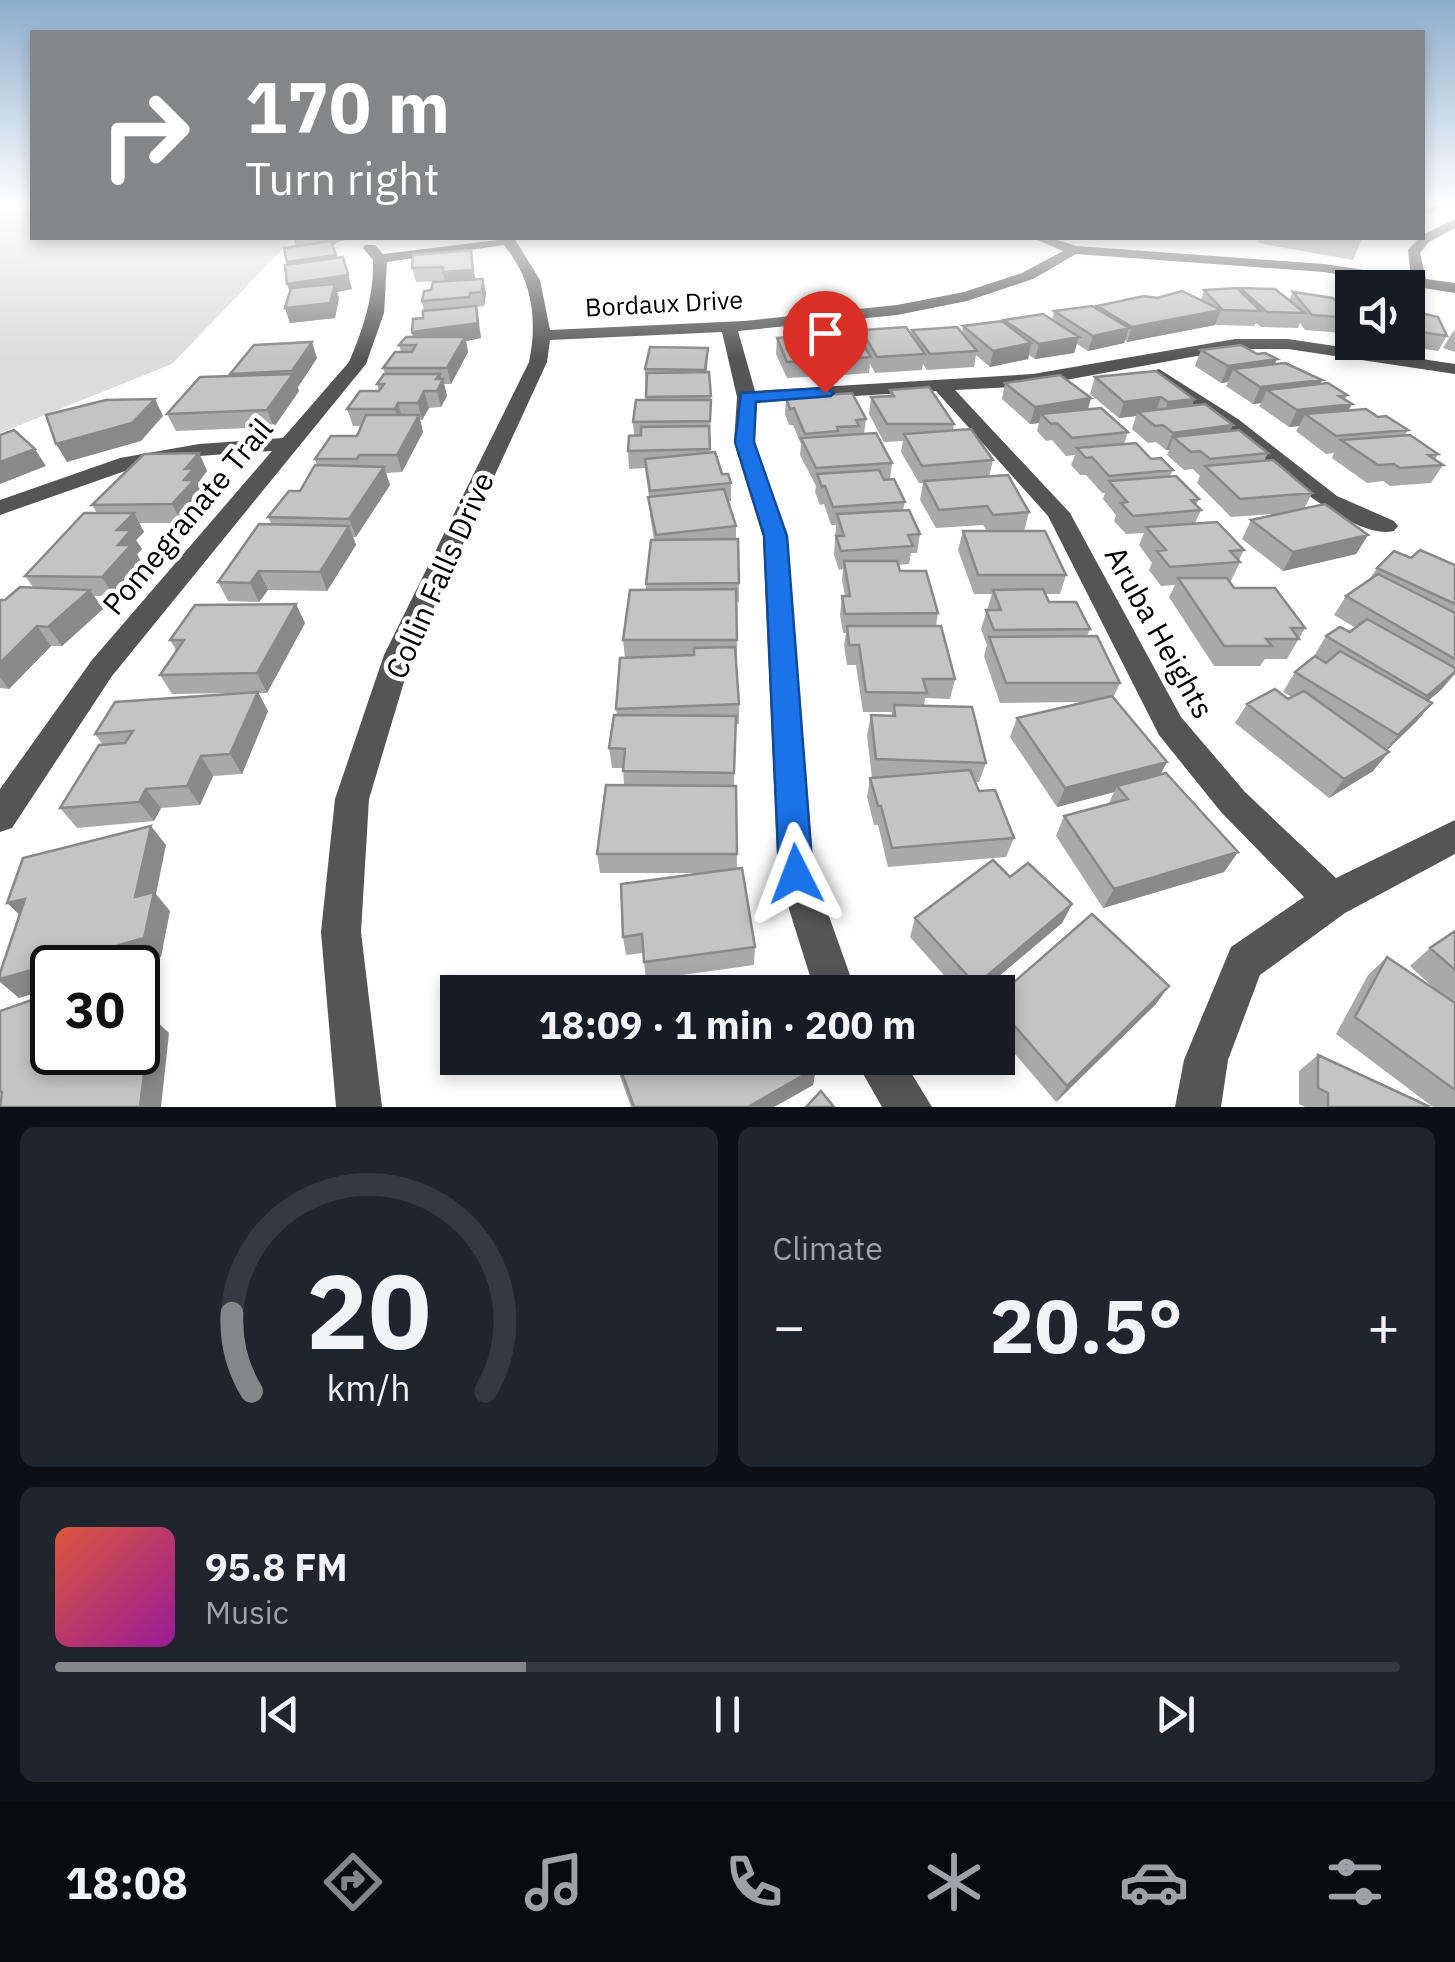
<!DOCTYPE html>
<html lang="en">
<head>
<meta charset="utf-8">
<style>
  :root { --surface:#171b24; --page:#20242c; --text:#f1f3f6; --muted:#9ea1a6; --line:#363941; --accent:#858687 }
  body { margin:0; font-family:"IBM Plex Sans",sans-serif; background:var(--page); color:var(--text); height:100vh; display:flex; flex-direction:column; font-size:38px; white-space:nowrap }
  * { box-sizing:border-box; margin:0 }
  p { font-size:32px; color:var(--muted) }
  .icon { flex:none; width:55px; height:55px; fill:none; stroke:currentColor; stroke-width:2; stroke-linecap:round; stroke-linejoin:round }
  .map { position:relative; height:1107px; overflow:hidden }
  .sheet { display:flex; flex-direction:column; gap:20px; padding:20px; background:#0d0f14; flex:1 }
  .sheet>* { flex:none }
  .guide { position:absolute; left:30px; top:30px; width:1395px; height:210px; border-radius:0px; box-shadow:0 5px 15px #0003; background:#858687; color:#fff; overflow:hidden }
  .buttons { position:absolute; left:1335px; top:270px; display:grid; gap:20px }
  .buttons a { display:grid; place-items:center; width:90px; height:90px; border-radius:0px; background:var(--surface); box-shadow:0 5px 15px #0003; font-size:50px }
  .speed { position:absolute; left:30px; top:945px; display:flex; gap:20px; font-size:50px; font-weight:700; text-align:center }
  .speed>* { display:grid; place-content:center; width:130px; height:130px; border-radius:50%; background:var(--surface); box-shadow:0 5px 15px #0003; line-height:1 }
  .speed .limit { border:5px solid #111; border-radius:15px; background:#fff; color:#111 }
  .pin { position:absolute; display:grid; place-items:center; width:85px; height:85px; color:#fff; margin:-102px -42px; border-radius:50% 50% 50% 0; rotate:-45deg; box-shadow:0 0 10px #0007 }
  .pin .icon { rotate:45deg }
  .me { position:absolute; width:110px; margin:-55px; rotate:357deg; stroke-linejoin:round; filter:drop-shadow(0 0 8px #0008) }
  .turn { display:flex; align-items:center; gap:35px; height:210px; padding:0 50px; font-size:45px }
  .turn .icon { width:130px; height:130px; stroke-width:2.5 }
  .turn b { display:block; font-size:70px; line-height:85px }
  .big { font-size:75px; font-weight:800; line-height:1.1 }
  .sheet .tile { flex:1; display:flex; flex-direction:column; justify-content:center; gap:15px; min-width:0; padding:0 35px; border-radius:15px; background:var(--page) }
  .sheet .dial { align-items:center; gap:0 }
  .dial svg { height:260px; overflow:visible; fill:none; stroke:var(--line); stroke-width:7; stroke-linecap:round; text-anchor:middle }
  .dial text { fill:var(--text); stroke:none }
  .song { display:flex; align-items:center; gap:30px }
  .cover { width:120px; height:120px; border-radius:15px; background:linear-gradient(135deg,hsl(10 70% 55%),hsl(300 70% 35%)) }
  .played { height:10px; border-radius:5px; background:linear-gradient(90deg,var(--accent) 35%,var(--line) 35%) }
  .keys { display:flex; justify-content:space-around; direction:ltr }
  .heat { display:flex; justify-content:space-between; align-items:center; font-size:55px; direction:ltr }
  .sheet .tiles { flex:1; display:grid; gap:20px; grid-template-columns:1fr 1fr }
  .tile:last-child { grid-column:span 2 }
  .trip { position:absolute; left:440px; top:975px; width:575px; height:100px; border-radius:0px; background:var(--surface); box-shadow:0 5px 15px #0003; font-weight:800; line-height:100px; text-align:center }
  .tab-bar { display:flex; height:160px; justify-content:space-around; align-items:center; background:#090b0e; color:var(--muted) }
  .tab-bar .icon { width:70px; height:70px }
  .tab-bar .current { color:var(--accent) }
  .tab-bar b { font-size:45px; color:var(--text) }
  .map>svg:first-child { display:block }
</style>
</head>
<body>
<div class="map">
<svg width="1455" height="1107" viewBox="0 0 1455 1107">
  <rect width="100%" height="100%" fill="#fff"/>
  <path fill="#dcdcdc" d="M0,204H32V238H293L172,364L0,433Z"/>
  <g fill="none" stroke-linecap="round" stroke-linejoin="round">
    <path fill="#555" fill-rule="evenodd" d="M1455,219V228L1429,242L1420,253L1426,279L1455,283V293L1324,272L1076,254L1033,279L967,301L897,315L738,331L755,391L1033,374L1235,339H1288L1455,364V374L1288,349H1235L1033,386L955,390L1070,513L1181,717L1245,792L1336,878L1455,820V854L1345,913L1260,975L1228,1060L1221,1107H1175L1184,1060L1231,947L1304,897L1221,812L1159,735L1048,516L936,391L756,402L754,442L787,536L814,874L856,992H815L778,874L763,536L734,442L737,397L722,332L550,340L547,362L412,655L369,799L361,932L382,1107H336L321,932L335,799L384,655L529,362C538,319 532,279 504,245L387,262L384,313L366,364L112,676L12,828L0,832V789L92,660L272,451L199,456L125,471L0,515V500L120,458L199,444L283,438L349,362C363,329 374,297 373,260L363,248L365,245H375L383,254L514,238L540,280L550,330L744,321L897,305L964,292L1022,273L1063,251L1033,238H1051L1076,246L1324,264L1411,277L1408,250L1422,235Z
      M1159,369L1238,419L1337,496L1394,521L1398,526L1394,531C1350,542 1259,454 1224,427C1201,410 1176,395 1153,379V371Z
      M854,1058H902L932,1107H882Z"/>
  </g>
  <path fill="#a9a9a9" d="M1422,204H1441L1438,210L1429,214L1422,212Z
    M293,238H354L337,242L333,246L337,258L343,257L352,289L337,292L339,298L335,318L290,323L285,308L290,292L288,265L296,246Z
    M1260,238H1362L1353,260L1258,243Z
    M471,250L475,279H483L486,293L484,306L477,307L481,338L466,341L468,352L451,384H444L447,396L441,407L429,408L422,420H420L423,432L402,472L386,473L390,485L356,537H353L356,545L327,591L268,590L259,602L228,601L218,582L272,525L268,517L300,491L317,465L315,459L357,436L361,426H353L347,409L379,391L377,384L385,374L383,368L401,352L399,345L413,337L412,332L423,318L424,311L422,301L431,290L444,281L416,282L412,268Z
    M1240,288L1289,300L1293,292L1347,313L1352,305V338L1347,327L1344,333L1305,330L1300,323L1298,328L1261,327L1256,323L1254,326L1217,325L1216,324L1215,325L1127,342L1125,340L1124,343L1088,351L1077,344L1074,353L1035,359L1029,355L1028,359L990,367L976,355L974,367L927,370L923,364L922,370L875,373L870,364L869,373L830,376L825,367V376L787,378L776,354L777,338L816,341L817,332L860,339L861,330L911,335L912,330L962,333L963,326L1004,322V320H1052L1054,311L1096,308L1097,306L1201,300L1204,290H1239Z
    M1408,310L1447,336L1438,351L1397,345L1396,342H1408Z
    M1455,330V352L1443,348L1452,333Z
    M708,348L707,372L711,396L710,453L722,474L731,483V501H728L736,526V540L738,539L739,602H737V660H736L739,704V724H735L734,786H736L737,869L755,947L754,965L646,980L643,953L626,955L623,937L701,873H600L597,854L624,785L623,768H612L609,748L617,715L616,709L625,658L623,640L646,590V584L654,540L650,515L649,497L645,468L629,469L628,451L634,435L633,422L646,400L645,369Z
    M1201,350L1274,365L1322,380L1320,384L1347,395L1345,400L1349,410L1378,417L1408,430L1405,435L1438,454L1435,460L1443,465L1431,483L1390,486L1383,481L1367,483L1332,458L1334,453L1326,454L1296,431L1299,426L1289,427L1259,406L1261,403L1253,404L1226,386L1228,382L1221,383L1195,366Z
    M317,358L298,387L299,391L274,427L176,431L167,414L232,376L230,374Z
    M1095,377L1194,399L1192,406L1230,431L1268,453L1264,461L1312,493L1304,509L1368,535L1356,554L1283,571L1242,539L1251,520L1287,513L1231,517L1197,483L1200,476L1193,469L1184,470L1167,455L1169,450H1166L1156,442L1148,443L1132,429L1136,416L1119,418L1090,394Z
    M1005,383L1091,398L1088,409L1128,432L1124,444L1173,470L1170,476L1199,499L1196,505L1201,510L1195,523L1244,550L1239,560L1240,562L1231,581H1229L1234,588L1305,628L1287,659H1265L1260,666H1214L1169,597L1175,585L1161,586L1149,570L1152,563L1139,545L1144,533L1126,534L1114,521L1116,515L1103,499L1105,493H1102L1086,475H1080L1071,465L1075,455L1066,456L1052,440L1046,441L1037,431L1039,423L1030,424L1002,399Z
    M890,390L954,424L953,431L993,460L989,477L1029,512L1024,531L1066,575L1060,594H1046L1049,602L1090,629L1087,636L1120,683L1113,698L1167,762L1160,775L1238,852L1224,872L1103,908L1056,836L1064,816L1108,805L1114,792L1057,807L1010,737L1017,718L1084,702L1000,703L984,656L987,645L981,629L992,594H974L958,550L963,531H987L983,525L936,528L920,500L923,483H919L901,452L903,441L884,442L869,414L871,397L890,396Z
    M786,398L866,419L864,433L892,463L890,479L905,502L903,510L920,534L917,553H911L909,564L898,565L900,571L938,613L936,626L955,679L950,699L925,698L924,706L986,763L979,782H975L979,791L1014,838L1006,857L888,867L878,825H874L867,797L870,778H872L867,735L871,715L892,716V712H863L856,665H847L844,645L846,633H843L840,615L842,596H845L842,580L843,569L839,570L834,555L836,525H831L824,504L820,505L815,492L816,486L800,455L801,444L793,425H789L785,414Z
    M199,453L207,471L200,480L203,486L199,490L203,498L182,523H139L144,532L136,540L142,549L137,554L142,564L114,596H94L103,609L62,646H51L9,689L0,688V600H5L33,587L25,576L97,513L92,505Z
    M1411,558L1455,565V674L1442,689L1428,701L1432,703L1416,722L1387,750L1373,771L1329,798L1235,723L1247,704L1292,697L1283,692L1295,672L1314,656L1326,636L1350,632L1356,628L1334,615L1346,596L1369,580L1377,568Z
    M305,623L267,693H258L268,711L242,774L213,776L200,805L161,808L154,821L77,828L60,808L103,745L95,734L236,693L172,694L160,675L176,650L170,640Z
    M1072,904L1062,923L980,992H959L910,937L915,918Z
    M1455,931V1107H1433L1336,1034L1368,975L1387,957L1437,991L1410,966L1430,948Z
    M998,996L1156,1004L1056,1102L998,1034Z
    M1318,1055L1430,1107H1305L1299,1104V1071Z
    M617,1059L816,1068L813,1085L774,1107H631L620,1076Z"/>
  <path fill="#898989" d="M1434,204H1441L1438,210L1429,214Z
    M324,238H354L337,242L328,251Z
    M471,250L476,284L446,286L443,272Z
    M336,255L340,268L291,276L287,262Z
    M348,275L352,289L337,292L339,298L335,318L290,323L285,308L292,298L287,284Z
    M483,279L486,293L484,306L482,292Z
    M476,306L481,338L466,341L468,352L451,384L447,368L415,345L412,332Z
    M1221,310L1215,325L1127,342L1132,327Z
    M1129,328L1124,343L1088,351L1093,336Z
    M1079,337L1074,353L1035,359L1039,344Z
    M312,342L317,358L298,387L292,371Z
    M1031,343L1028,359L990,367L993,351Z
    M1277,359L1270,375L1233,369L1228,382L1221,383L1228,366Z
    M293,374L299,391L274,427L267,410Z
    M440,374L442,382L443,379L447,396L441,407L437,391L436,379Z
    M1322,380L1314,397L1267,390L1261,403L1253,404L1260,387Z
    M424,391L429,408L422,420L418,403Z
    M1161,397L1155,414L1138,412L1136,416L1119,418L1124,402Z
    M1091,398L1086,415L1041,414L1039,423L1030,424L1035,407Z
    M155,399L163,416L141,441L67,462L56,444Z
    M1194,399L1188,416L1161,419L1168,402Z
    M398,403L403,420L400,426L395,409Z
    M1352,404L1343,421L1305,414L1299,426L1289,427L1297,410Z
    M419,415L423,432L402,472L397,455Z
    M1233,425L1226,442L1173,437L1169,450H1166L1173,433Z
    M35,449L46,466L0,484V462Z
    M199,453L207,471L200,480L203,486L199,490L203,498L182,523L172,504L185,469Z
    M384,467L390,485L356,537L349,519Z
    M134,513L144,532L136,540L142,549L137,554L142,564L114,596L102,577L118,545L117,530Z
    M349,526L356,545L327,591L320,572Z
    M1368,535L1356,554L1283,571L1293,552Z
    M259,571L268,590L259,602L250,583Z
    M90,590L103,609L62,646L48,627Z
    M296,604L305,623L267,693L257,673Z
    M37,626L51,646L9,689L0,677V663Z
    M1455,672L1442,689L1411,715L1427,696Z
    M258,692L268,711L242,774L230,754Z
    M1432,703L1416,722L1383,754L1398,735Z
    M1389,752L1373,771L1329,798L1344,779Z
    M201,756L213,776L200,805L187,786Z
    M1167,762L1156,782L1117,786L1114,792L1057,807L1065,788Z
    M146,789L161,808L154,821L139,802Z
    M151,826L166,845L156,894L170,911L161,957L123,968H52V988L19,998L0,982V979L135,897Z
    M1238,852L1224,872L1103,908L1114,889Z
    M25,899L27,922L7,903Z
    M1072,904L1062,923L980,992H973L976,985Z
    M138,969L152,984L144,1043L138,1037Z
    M1169,986L1156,1004L1056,1102L1067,1086Z
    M151,1016L169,1033L161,1107H140Z
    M816,1068L813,1085L774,1107H748Z"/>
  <path fill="#c4c4c4" stroke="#898989" stroke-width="2.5" d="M331,241L336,255L287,262L284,248Z
    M471,250L473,270L443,272V267L412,268L413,255Z
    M343,257L348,275L287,284L285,265Z
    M483,279L482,292L470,293L469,297L422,301L424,291L431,290L433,282Z
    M335,284L330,303L285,308L291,288Z
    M1237,288L1261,311L1223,310L1204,290Z
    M1240,288L1275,289L1305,313L1267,312Z
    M1182,291L1221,310L1132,327L1097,306L1144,296L1157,298Z
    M1293,292L1333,298L1351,318L1312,315Z
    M476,306L478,323L412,332L413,319L423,318V311Z
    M1092,306L1129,328L1093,336L1054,311Z
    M1408,310L1438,317L1447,336L1408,330Z
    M1043,314L1079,337L1039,344L1004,320Z
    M1002,321L1031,343L993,351L963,326Z
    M906,327L925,354L877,357L861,330Z
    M957,327L977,351L930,354L912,330Z
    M854,330L871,357L831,360L817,332Z
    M813,336L826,360L787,362L777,338Z
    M406,337H465L447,368H383L395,352H412L416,345H399Z
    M312,342L292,371L230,374L254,345Z
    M1241,345L1257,354L1265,353L1277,359L1228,366L1201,350Z
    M650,347L708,348L705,370L645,369Z
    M1285,363L1322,380L1260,387L1233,369Z
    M1156,371L1194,399L1168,402L1161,397L1124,402L1095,377Z
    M709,372L711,396L646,397L647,373Z
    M293,374L267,410L167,414L200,377Z
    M384,374H440L436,379H443L437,391H424L418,403H398L395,409H347L360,391H379L384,384H377Z
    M1060,375L1091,398L1035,407L1005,383Z
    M1328,383L1347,395L1339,396L1352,404L1297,410L1267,390Z
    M929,387L954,424H887L871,397L894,396L890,390Z
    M852,393L866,419L856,420L859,426L837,427L838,431L805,434L794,408L790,409L786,398Z
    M155,399L132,423L56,444L46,415L106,400Z
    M636,400H711L710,421L633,422Z
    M1205,404L1233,425L1173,433L1163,425L1155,426L1138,412Z
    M1101,408L1128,432L1072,438L1057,423L1051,424L1041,414Z
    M1366,409L1378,417L1386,416L1408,430L1336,436L1305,414Z
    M366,415H419L397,455H359L357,459H315L331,436H357Z
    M709,426L710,449L628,451L629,436L641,435V427Z
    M971,429L993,460L922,466L904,434Z
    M14,430L35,449L0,462V435Z
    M1239,430L1268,453L1210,459L1200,451L1191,452L1173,437Z
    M876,433L892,463L816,468L801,438Z
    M1410,435L1438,454L1428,455L1443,465L1400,468L1394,464L1378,465L1341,440Z
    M1136,443L1151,459L1161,458L1173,470L1109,476L1092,457L1086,458L1077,448Z
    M715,452L722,474H728L731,483L650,491L645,459Z
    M199,453L185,469L194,468L184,480H194L172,504L92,505L144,454Z
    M1273,460L1312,493L1240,499L1205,466Z
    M315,465L384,467L349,519L268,517L289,491H300Z
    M879,470L884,480L894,479L905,502L833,507L825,486L822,487L817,474Z
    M1008,475L1029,512L993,515L987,506L939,510L924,481Z
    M1176,476L1199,499L1191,500L1201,510L1133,516L1121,503L1127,502L1109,481Z
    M724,489L736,526L656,535L648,497Z
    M1325,504L1368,535L1293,552L1251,520Z
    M909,510L920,534L908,535L913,546L841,551L836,536H844L837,514Z
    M84,513H134L117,530H131L118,545H131L102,577L25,576Z
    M1217,522L1244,550L1230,551L1240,562L1170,567L1157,551L1166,550L1146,527Z
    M259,524L349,526L320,572L259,571L250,583L218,582Z
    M963,531H1045L1066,575H978Z
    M738,539L739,583L646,584L651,540Z
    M1420,550L1455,565V604L1377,568L1394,551L1411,558Z
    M844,561H897L900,571H926L938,613L845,614L842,596H850Z
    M1378,574L1455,613V659L1346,596Z
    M1178,578H1227L1234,588H1275L1305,628H1291L1299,639H1266L1272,646H1224Z
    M20,587L90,590L48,627L37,626L0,663V600H5Z
    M736,589L737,640H623L630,590Z
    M1043,589L1049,602H1076L1090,629L994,630L986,610H1001L993,590Z
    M296,604L257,673L160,675L184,640H170L195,605Z
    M1367,619L1455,668V672L1427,696L1326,636L1340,627L1350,632Z
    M847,626H941L955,679H923L927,693L866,692L859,645H849Z
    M1097,636L1120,683H1006L989,637Z
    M735,647L739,704L616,709L620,658L694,655V648Z
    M1340,651L1432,703L1398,735L1295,672L1315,656L1326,663Z
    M1275,689L1288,699L1304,691L1389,752L1344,779L1247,704Z
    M258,692L230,754L201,756L187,786L146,789L139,802L60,808L99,745L125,743L133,731L95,734L115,702Z
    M1112,696L1167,762L1065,788L1017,718Z
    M894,705L972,707L986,763L876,759L871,715L895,716Z
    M614,715L736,716L734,773L623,771L625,749L609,748Z
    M970,770L979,791L995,790L1014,838L892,848L881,806H878L870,778Z
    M1166,773L1238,852L1114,889L1064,816L1128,799L1117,786Z
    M606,785L736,786L737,854H597Z
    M151,826L135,897L154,892L144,938L0,979V973L25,899L7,903L23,858Z
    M993,860L1010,877L1028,863L1072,904L976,985L915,918Z
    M742,868L755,947L644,962L642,934L623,937L621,884Z
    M1092,914L1169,986L1067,1086L998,1007V996Z
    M1455,931V970L1430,948Z
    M1387,957L1455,1003V1090L1355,1017Z
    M771,980L777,992H747Z
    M52,993V1052H138V1021L151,1016L140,1107H0L2,1092H0V1011Z
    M1318,1055L1430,1107H1328V1093L1318,1088Z
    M620,1058H811L816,1068L748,1107H634L617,1059Z
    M821,1091L834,1107H806Z"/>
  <linearGradient id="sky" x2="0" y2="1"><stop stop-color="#8cadcc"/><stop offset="0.57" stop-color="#fff"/><stop offset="1" stop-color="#fff" stop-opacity="0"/></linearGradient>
  <rect width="1455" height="359" fill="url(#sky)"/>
  <path fill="#1a73e8" stroke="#114b97" stroke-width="2.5" d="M825,388L834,393L831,396L756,402L754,442L787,536L813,874L808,885L796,889L784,885L779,874L764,536L735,442L741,393Z"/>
  <g text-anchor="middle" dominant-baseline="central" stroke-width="9" stroke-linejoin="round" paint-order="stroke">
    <g font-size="25" fill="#000" stroke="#fff">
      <text transform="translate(664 303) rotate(-3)">Bordaux Drive</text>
    </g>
    <g font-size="30" fill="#000" stroke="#fff">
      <text transform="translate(187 516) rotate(-50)">Pomegranate Trail</text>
      <text transform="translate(439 575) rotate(-66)">Collin Falls Drive</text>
      <text transform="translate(1160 632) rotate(61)">Aruba Heights</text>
    </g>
  </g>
</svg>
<div class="buttons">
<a><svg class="icon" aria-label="sound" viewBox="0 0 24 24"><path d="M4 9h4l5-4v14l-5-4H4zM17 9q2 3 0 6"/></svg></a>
</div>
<div class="speed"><div class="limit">30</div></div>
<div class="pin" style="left:825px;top:393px;background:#d93025"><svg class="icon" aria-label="arrive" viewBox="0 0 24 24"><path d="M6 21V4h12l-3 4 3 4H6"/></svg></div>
<svg class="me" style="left:796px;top:874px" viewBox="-20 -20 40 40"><path d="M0-17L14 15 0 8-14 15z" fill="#1a73e8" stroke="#fff" stroke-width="4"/></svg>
<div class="trip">18:09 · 1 min · 200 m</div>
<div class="guide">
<div class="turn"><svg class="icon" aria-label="right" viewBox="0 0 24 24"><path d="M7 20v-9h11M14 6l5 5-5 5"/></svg><div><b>170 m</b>Turn right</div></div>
</div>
</div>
<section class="sheet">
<div class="tiles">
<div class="tile dial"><svg viewBox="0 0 100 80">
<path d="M14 69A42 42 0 1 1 86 69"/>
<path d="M14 69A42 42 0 0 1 8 45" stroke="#858687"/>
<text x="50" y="56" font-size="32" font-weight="700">20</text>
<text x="50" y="72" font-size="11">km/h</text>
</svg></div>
<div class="tile"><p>Climate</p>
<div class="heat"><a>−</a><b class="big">20.5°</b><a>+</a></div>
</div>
<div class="tile">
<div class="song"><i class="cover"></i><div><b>95.8 FM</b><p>Music</p></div></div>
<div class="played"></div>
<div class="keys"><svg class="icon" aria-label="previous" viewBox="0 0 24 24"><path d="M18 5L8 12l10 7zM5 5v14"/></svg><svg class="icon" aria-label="pause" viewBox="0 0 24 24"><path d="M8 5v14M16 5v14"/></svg><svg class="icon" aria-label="next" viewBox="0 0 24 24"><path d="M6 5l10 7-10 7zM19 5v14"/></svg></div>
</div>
</div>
</section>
<nav class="tab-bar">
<b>18:08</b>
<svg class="icon current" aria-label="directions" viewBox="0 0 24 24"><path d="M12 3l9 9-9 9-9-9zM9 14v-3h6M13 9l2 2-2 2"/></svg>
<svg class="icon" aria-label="music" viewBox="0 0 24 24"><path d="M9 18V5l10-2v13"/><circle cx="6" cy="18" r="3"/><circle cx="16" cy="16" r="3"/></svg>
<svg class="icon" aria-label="phone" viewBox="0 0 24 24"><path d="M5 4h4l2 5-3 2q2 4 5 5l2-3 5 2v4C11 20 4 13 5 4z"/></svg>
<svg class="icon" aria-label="climate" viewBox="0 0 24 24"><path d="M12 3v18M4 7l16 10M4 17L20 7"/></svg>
<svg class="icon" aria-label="car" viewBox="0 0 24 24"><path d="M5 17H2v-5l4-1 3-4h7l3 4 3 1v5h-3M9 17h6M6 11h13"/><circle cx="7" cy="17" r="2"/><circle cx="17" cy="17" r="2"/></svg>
<svg class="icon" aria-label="filters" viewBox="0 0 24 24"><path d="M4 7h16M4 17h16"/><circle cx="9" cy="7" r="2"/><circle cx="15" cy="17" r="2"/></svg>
</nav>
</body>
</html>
